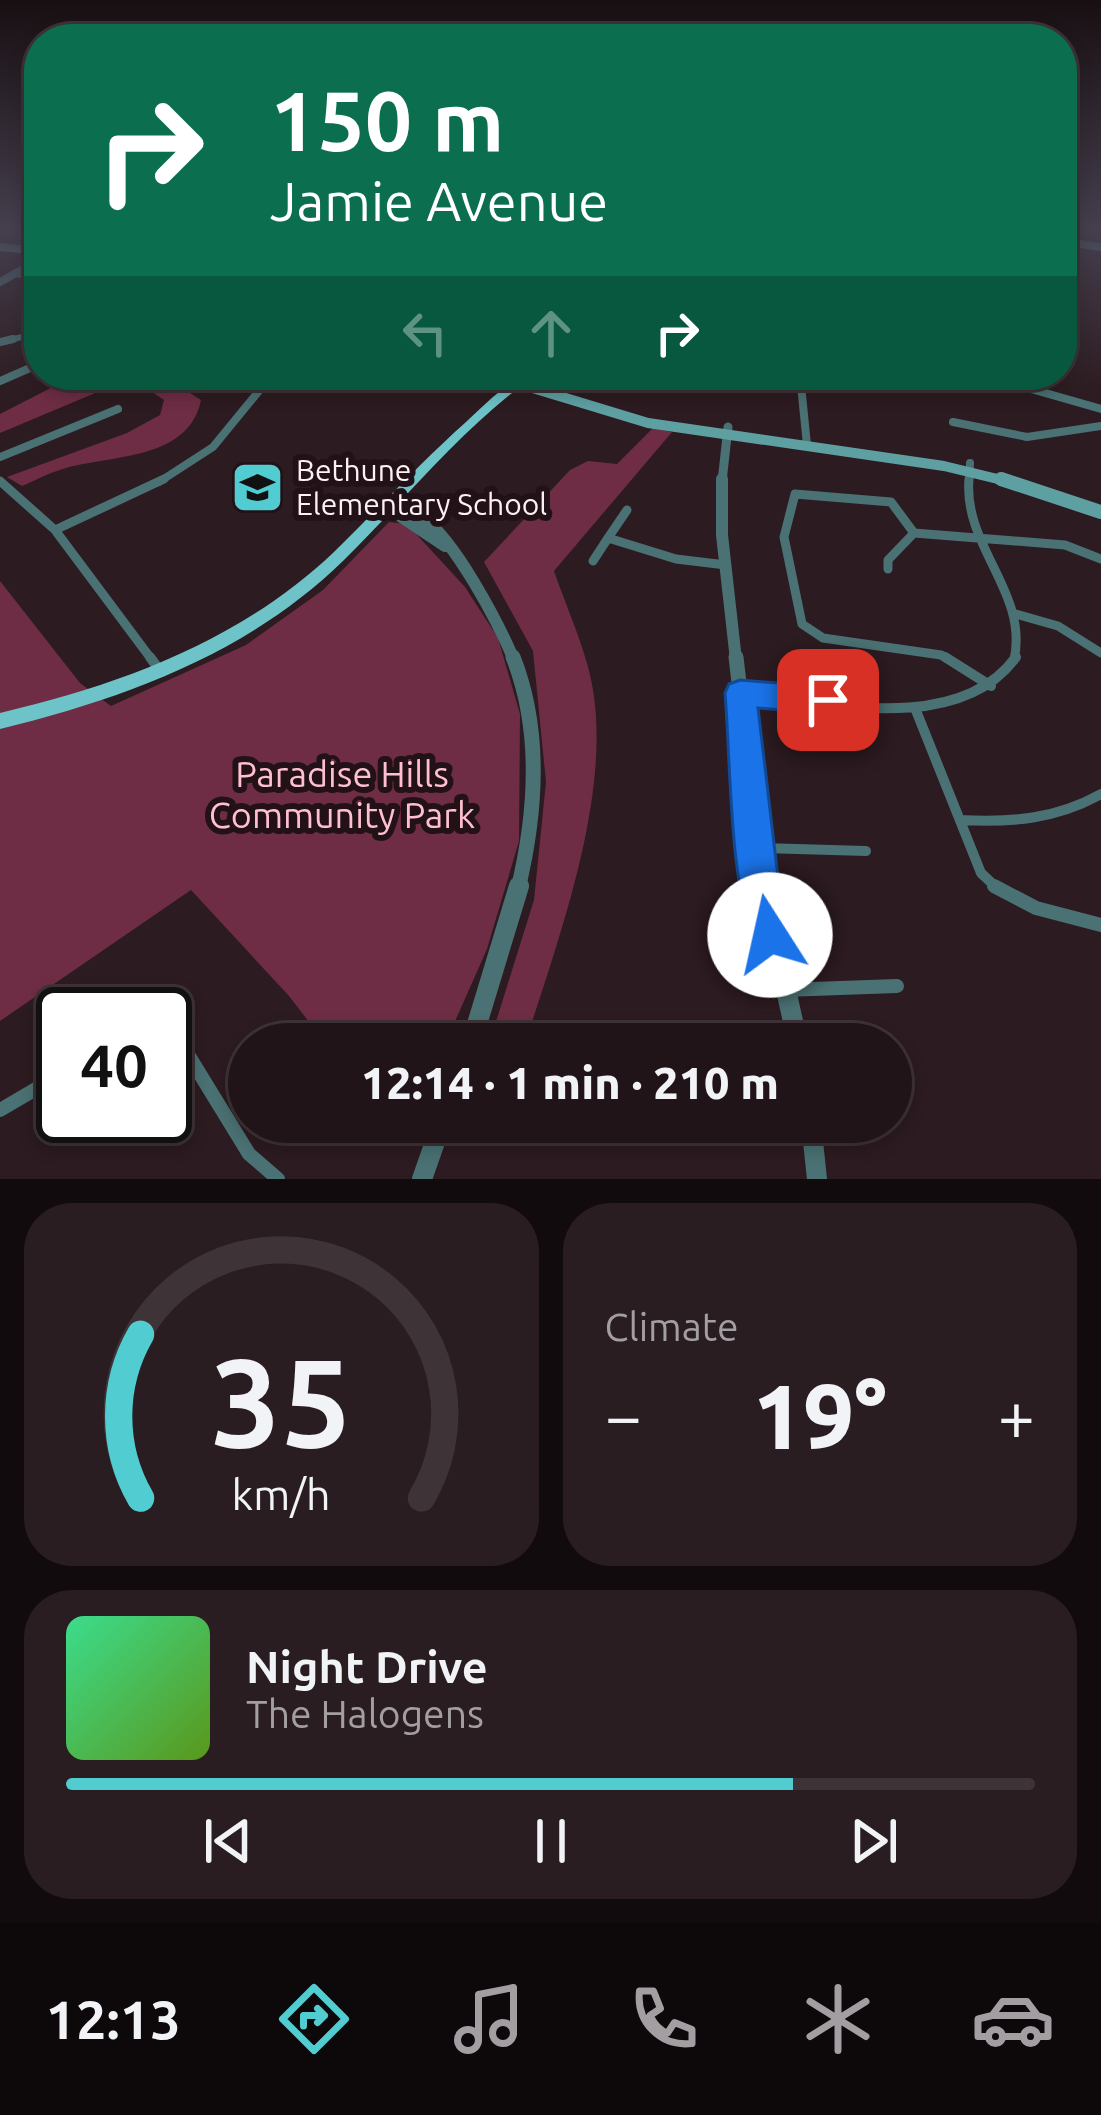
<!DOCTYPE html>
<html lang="en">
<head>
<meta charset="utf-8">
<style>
  :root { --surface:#211418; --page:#291d21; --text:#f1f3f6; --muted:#a29ea2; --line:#3e3337; --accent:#51ccd1 }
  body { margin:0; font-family:Ubuntu,sans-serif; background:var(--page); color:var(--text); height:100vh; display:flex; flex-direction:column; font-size:45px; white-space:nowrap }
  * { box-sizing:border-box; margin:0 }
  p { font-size:39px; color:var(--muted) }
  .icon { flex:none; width:66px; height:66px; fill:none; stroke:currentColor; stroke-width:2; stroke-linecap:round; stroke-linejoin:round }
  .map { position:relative; height:1179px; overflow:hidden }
  .drawer { display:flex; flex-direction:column; gap:24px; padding:24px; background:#120b0d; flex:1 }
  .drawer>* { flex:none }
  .top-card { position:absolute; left:24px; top:24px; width:1053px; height:366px; border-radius:48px; box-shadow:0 6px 18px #0003,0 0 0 3px var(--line); background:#0b6e4f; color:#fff; overflow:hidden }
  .speed { position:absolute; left:36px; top:987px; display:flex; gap:24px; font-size:60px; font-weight:700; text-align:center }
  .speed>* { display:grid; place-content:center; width:156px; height:156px; border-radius:50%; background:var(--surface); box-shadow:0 6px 18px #0003,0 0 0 3px var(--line); line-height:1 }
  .speed .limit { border:6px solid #111; border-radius:18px; background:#fff; color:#111 }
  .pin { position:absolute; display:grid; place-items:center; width:102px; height:102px; color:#fff; margin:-51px; border-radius:24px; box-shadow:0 6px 18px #0006 }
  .me { position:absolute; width:132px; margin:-66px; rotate:350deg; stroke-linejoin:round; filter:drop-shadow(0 0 9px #0008) }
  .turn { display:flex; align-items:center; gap:42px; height:252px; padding:0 48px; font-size:54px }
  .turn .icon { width:156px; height:156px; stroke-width:2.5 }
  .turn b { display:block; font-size:84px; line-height:102px }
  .lanes { display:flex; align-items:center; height:114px; padding:0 48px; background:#0003; justify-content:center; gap:60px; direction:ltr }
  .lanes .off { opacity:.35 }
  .big { font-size:90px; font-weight:800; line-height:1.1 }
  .drawer .card { flex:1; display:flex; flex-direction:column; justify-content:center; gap:18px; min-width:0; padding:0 42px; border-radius:48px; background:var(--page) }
  .drawer .dial { align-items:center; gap:0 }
  .dial svg { height:312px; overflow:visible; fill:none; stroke:var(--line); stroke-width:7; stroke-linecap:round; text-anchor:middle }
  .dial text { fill:var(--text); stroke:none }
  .song { display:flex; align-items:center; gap:36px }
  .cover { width:144px; height:144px; border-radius:18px; background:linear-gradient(135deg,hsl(150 70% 55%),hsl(90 70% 35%)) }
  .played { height:12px; border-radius:6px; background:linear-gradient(90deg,var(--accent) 75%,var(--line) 75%) }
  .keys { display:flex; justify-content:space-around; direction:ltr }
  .heat { display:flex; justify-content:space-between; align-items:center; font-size:66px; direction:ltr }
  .drawer .tiles { flex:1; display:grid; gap:24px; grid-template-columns:1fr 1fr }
  .card:last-child { grid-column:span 2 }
  .trip { position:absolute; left:228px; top:1023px; width:684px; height:120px; border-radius:60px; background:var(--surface); box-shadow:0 6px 18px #0003,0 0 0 3px var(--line); font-weight:800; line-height:120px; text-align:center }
  .menu { display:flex; height:192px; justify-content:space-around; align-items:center; background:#0d080a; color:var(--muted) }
  .menu .icon { width:84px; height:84px }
  .menu .current { color:var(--accent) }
  .menu b { font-size:54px; color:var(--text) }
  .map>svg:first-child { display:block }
</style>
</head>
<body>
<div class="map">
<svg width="1101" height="1179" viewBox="0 0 1101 1179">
  <rect width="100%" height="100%" fill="#2c1b20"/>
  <path fill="#6e2d44" d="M76,375H162L201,400C189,460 112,455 66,468C51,472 36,480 22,486L7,477L127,433L160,415L164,400L131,378L0,433V414Z
    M653,428L672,432L554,571C565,603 579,634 588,667C619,779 559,936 525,1044H489L534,900L546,782L533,651L484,562L570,470L588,461L617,464Z
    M389,522L407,524L465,587L498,638L520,714L519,841L487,949L445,1044H326L289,996L191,890L0,1021V581L80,683L111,706L246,645L323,590Z"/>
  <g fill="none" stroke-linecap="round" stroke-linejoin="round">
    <path stroke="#4a7173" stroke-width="6" d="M16,274L39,278
      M0,342L39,333"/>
    <path stroke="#4a7173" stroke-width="8" d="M0,342L13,339
      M800,375L807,445
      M982,375L1101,409
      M0,381L39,364
      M953,422L1027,437L1101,426
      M0,457L118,409
      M159,482L213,447L272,375
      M969,482L970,463"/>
    <path stroke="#4a7173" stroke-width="9" d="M969,479C963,547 1029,592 1014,660
      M0,481L55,530L152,660
      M627,510L608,538L676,559L726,565
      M55,530L164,479
      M914,533L891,502L795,494L784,537L802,624L823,638L941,655L950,660
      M914,533L1065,545L1101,559
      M593,561L608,538
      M888,569V560L914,533
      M1016,614L1058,626L1101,653"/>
    <path stroke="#4a7173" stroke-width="10" d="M150,657L160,671
      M945,657L991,686
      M741,693C825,703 959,736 1016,657
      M915,708L981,873L998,889
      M960,820C1011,823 1056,819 1101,794
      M759,848L866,851"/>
    <path stroke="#4a7173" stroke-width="14" d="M994,886L1036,908L1101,925
      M784,990L897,986
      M136,1014L143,1007L163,1014
      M165,1017L249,1154L278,1179
      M0,1110L63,1073"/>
    <path stroke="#4a7173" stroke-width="8" d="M0,282L39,260"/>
    <path stroke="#4a7173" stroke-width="9" d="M722,482L728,427"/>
    <path stroke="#4a7173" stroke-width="12" d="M722,479V535L736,660
      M385,506C398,507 411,508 421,516C455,540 498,622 514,660
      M385,506L445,546"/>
    <path stroke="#4a7173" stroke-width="15" d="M513,657C542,730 536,814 518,889
      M736,657L763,889"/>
    <path stroke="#4a7173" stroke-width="20" d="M763,886L798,1044
      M471,1044L519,886
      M811,1122L817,1179
      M422,1179L442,1122"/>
    <path stroke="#5ea0a2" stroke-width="8" d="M1062,241L1101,247
      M0,247L39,251"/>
    <path stroke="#5ea0a2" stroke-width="10" d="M490,375L648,423L944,466L1010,482"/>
    <path stroke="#5ea0a2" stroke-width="14" d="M1001,479L1101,512"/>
    <path fill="#6dc3c7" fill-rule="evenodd" d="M523,375H536C463,426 407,498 344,560C249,653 126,698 0,729V713C123,684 242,640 335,551C379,508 420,463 466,422C484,405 502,387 523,375Z"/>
  </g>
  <linearGradient id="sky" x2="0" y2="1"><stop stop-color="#180f12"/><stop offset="0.58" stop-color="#453f4e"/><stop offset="1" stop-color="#453f4e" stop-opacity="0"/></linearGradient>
  <rect width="1101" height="396" fill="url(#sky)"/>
  <path fill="#1a73e8" stroke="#114b97" stroke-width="3" d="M740,680L828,687L839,691L843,700L839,710L828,714L758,708L777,869L790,935L784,949L770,955L756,949C729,883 731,767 725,693L729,684Z"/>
  <defs>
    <symbol id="school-square" viewBox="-11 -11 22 22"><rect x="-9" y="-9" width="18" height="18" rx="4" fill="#51ccd1" stroke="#221217"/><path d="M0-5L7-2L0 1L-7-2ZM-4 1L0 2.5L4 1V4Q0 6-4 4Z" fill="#111"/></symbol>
  </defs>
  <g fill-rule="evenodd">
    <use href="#school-square" x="228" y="458" width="59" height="59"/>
  </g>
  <g text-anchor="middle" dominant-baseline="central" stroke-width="12" stroke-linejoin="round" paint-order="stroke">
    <g font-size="30" fill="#fdf1f4" stroke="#221217" text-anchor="start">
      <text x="296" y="470">Bethune<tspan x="296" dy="34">Elementary School</tspan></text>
    </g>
    <g font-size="36" fill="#ffbfd1" stroke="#221217">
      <text x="342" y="773">Paradise Hills<tspan x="342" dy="41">Community Park</tspan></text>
    </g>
  </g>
</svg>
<div class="speed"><div class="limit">40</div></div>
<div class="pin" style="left:828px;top:700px;background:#d93025"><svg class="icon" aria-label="arrive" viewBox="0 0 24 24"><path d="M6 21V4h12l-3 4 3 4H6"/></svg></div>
<svg class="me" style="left:770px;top:935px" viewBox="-20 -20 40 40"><circle r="19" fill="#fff"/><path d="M0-13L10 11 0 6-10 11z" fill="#1a73e8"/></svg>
<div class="trip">12:14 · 1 min · 210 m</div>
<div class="top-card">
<div class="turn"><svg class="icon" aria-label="right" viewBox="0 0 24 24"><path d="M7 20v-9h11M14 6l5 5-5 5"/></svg><div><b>150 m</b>Jamie Avenue</div></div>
<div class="lanes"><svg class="icon off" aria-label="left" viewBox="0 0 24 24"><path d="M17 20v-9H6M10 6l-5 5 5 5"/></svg><svg class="icon off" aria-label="ahead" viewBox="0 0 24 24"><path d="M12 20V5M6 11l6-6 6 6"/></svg><svg class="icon" aria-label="right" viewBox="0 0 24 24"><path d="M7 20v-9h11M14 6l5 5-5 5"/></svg></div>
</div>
</div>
<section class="drawer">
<div class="tiles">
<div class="card dial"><svg viewBox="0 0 100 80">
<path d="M14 69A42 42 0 1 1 86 69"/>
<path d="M14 69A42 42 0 0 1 14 27" stroke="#51ccd1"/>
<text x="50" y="56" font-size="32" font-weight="700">35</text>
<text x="50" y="72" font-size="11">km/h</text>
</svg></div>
<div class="card"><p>Climate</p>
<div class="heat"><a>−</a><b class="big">19°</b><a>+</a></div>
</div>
<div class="card">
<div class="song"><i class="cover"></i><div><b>Night Drive</b><p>The Halogens</p></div></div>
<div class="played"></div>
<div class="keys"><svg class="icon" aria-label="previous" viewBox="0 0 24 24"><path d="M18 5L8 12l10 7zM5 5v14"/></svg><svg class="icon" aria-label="pause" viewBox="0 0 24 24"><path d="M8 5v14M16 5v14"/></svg><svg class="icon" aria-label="next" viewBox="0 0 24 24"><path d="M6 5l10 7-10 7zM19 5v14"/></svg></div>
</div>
</div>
</section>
<nav class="menu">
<b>12:13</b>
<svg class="icon current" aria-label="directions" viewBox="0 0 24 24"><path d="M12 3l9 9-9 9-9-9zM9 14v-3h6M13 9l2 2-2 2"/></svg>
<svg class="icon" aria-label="music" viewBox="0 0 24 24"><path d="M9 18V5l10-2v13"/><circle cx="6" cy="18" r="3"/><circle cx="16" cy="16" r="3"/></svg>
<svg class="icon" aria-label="phone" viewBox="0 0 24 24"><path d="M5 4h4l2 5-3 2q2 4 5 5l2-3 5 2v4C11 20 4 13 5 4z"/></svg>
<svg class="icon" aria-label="climate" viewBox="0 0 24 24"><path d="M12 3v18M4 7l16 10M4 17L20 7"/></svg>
<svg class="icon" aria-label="car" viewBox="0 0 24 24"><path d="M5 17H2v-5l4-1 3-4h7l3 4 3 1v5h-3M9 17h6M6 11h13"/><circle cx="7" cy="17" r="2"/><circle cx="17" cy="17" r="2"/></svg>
</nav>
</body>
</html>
